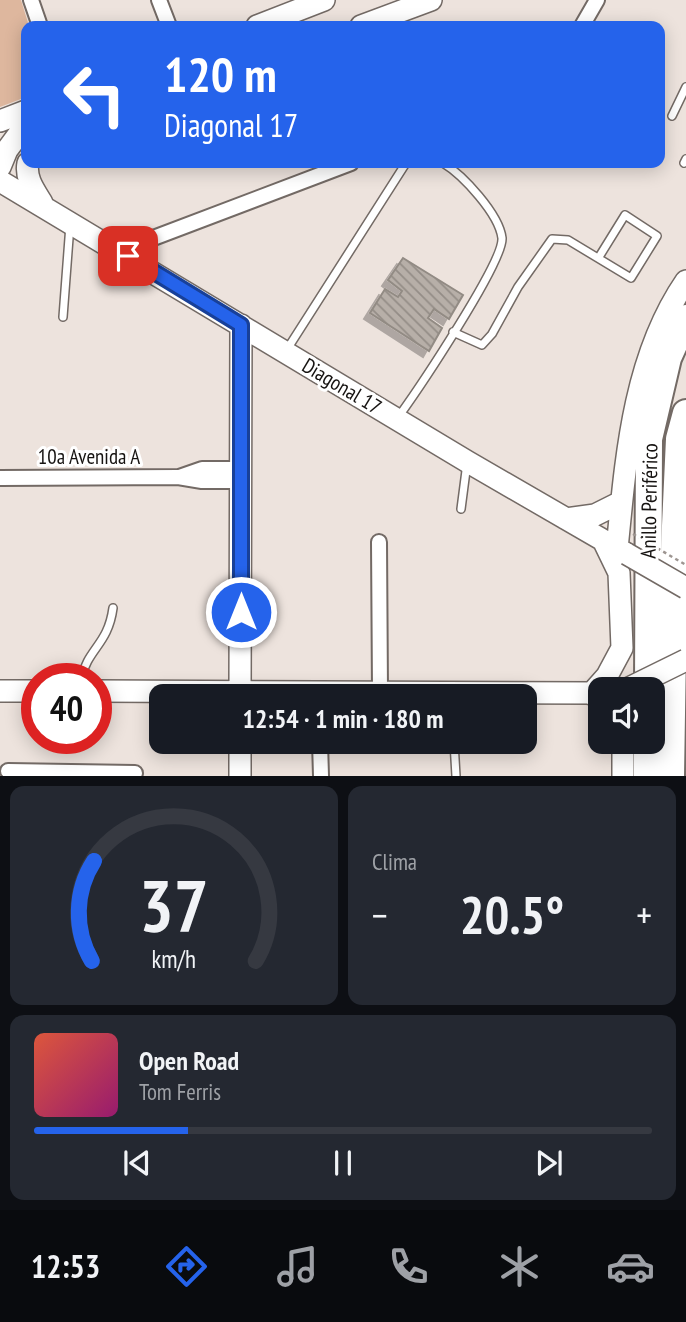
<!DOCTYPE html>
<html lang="es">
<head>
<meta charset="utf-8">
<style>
  :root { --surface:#171b24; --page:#242831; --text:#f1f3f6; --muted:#9ea1a6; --line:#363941; --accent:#2563eb }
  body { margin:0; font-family:"PT Sans Narrow",sans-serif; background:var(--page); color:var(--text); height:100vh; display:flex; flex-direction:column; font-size:26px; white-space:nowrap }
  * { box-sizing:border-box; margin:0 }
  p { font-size:23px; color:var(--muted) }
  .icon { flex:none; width:38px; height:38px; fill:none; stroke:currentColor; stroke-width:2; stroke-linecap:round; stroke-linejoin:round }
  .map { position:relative; height:776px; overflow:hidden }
  .details { display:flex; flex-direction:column; gap:10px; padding:10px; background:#0d0f14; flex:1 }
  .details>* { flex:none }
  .guide { position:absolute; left:21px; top:21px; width:644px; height:147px; border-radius:14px; box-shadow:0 4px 18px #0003; background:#2563eb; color:#fff; overflow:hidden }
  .buttons { position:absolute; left:588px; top:677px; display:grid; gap:14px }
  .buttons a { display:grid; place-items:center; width:77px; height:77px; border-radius:14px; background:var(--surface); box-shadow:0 4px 18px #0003; font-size:35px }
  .speed { position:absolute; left:21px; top:663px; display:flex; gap:14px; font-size:35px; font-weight:700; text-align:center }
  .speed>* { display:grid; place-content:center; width:91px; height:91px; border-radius:50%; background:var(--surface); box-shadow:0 4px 18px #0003; line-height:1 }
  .speed .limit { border:10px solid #d22; background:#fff; color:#111 }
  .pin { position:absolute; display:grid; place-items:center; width:60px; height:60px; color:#fff; margin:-30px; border-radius:14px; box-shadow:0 4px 10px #0006 }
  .me { position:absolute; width:77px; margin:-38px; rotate:0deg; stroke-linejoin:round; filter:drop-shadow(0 0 5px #0008) }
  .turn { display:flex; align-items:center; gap:24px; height:147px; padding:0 28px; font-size:32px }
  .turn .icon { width:91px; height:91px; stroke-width:2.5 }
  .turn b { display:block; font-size:49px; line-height:60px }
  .big { font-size:52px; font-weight:600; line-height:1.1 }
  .details .card { flex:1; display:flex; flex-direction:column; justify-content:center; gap:10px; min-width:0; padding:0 24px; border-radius:14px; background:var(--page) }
  .details .dial { align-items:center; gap:0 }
  .dial svg { height:182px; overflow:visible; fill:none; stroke:var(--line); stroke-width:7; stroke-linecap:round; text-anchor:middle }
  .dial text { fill:var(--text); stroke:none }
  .song { display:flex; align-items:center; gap:21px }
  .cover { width:84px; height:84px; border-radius:10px; background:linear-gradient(135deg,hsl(10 70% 55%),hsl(320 70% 35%)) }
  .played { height:7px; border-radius:4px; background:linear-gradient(90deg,var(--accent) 25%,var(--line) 25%) }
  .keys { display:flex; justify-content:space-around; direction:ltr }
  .heat { display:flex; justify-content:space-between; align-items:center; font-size:38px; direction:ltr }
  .details .tiles { flex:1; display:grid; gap:10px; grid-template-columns:1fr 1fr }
  .card:last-child { grid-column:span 2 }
  .trip { position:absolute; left:149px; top:684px; width:388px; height:70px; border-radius:14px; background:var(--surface); box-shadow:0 4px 18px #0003; font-weight:600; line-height:70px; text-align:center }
  .menu { display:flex; height:112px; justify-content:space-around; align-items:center; background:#090b0e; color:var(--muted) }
  .menu .icon { width:49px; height:49px }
  .menu .active { color:var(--accent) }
  .menu b { font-size:32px; color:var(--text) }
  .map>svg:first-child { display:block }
</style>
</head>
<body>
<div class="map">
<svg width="686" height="776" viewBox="0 0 686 776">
  <defs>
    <pattern id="building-back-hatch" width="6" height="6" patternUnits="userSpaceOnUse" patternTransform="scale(1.75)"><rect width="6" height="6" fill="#b7afa8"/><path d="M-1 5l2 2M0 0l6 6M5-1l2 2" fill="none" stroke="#948d87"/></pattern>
    <filter id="shadow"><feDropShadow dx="-6" dy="6" stdDeviation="0" flood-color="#0004"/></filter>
  </defs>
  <rect width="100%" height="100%" fill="#ede3dd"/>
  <path fill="#deb79e" d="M0,0H21L29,26H26V97L0,107Z"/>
  <path fill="url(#building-back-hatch)" stroke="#928b84" stroke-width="2" filter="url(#shadow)" d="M403,258L463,295L449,319L434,309L428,318L442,328L429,351L370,313L385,289L398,297L402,291L388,280Z"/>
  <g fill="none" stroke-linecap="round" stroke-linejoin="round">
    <defs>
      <path id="lane" d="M672,116L686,87
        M684,163L686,159
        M63,317L70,225
        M453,332L482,345L492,334L518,287L552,239L568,240L631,278L657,236L625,215L599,257
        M286,351L406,163
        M399,416C417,391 504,262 502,238C499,214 463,175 443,163
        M461,509L467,463
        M81,679C88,648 108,645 113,608
        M454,742L456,776"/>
      <path id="street" d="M31,0L40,26
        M159,0L169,26
        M582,26L597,0
        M128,256L148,240L351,163
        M179,477L202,469H241
        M0,478L178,477L202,481H241
        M379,542L380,691
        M320,742L321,776
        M8,771L135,773"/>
      <path id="secondary" d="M257,26L324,0
        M361,26L431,0
        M0,121L26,111
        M28,163C25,178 34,190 42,203
        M0,167L7,150L24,127
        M0,181L468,462L627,554
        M566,519L595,515L621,502
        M617,549C626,458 633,358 686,281
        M0,691H37
        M96,691L600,693
        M591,694L607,676L622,648L619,573L604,542
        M240,696L241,325
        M240,776V742
        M623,776V742"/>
      <path id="highway" d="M648,690L649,439L668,358L686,318
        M647,776V742
        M671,776L675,526L679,439L686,413"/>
    </defs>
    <use href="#lane" stroke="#736a65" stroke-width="10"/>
    <use href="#street" stroke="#736a65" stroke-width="18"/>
    <use href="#secondary" stroke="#736a65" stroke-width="24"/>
    <use href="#highway" stroke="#736a65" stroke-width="30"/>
    <use href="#lane" stroke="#fff" stroke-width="7"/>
    <use href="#street" stroke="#fff" stroke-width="14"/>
    <use href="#secondary" stroke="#fff" stroke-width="21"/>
    <use href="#highway" stroke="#fff" stroke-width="26"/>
    <defs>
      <path id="secondary-bridge" d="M627,554L686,588
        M625,690L686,660"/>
    </defs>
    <use href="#secondary-bridge" stroke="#736a65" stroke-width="24" stroke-linecap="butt"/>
    <path stroke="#9d9591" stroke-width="2.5" stroke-dasharray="3.5 3.5" stroke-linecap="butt" d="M633,534L686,565"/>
    <use href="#secondary-bridge" stroke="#fff" stroke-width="21"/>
  </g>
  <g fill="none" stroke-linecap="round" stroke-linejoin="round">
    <defs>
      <path id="route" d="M128,256L241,325V612"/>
    </defs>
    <use href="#route" stroke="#184099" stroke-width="18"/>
    <use href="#route" stroke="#2563eb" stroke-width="12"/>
  </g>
  <g text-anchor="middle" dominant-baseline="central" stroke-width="6" stroke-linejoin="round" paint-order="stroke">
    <g font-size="21" fill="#161311" stroke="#fff">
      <text transform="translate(342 386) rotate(31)">Diagonal 17</text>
      <text x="89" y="456">10a Avenida A</text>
      <text transform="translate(649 501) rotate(-89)">Anillo Periférico</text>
    </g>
  </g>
</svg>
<div class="buttons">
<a><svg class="icon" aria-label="sound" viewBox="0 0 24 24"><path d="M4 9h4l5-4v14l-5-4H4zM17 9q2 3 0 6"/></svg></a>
</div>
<div class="speed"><div class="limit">40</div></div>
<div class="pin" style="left:128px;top:256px;background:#d93025"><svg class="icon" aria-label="arrive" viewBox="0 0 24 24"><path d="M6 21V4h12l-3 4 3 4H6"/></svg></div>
<svg class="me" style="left:241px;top:612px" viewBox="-20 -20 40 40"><circle r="17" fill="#2563eb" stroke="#fff" stroke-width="3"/><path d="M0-11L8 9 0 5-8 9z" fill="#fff"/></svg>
<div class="trip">12:54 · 1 min · 180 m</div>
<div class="guide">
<div class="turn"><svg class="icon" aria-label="left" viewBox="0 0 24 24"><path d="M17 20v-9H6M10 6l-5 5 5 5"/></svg><div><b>120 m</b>Diagonal 17</div></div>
</div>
</div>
<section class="details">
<div class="tiles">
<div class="card dial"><svg viewBox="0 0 100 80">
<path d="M14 69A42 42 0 1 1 86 69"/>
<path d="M14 69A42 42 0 0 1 15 25" stroke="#2563eb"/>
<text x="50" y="56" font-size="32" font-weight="700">37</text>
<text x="50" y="72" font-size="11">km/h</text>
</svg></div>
<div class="card"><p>Clima</p>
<div class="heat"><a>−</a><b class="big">20.5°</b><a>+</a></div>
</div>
<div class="card">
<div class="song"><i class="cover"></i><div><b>Open Road</b><p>Tom Ferris</p></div></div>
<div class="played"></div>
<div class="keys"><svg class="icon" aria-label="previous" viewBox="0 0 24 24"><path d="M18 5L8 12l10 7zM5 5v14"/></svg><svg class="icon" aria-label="pause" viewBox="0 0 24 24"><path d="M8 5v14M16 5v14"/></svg><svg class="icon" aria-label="next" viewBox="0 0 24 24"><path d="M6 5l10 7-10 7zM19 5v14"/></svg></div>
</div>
</div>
</section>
<nav class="menu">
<b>12:53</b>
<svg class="icon active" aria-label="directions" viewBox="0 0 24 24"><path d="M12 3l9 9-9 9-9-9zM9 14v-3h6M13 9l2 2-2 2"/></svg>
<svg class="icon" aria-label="music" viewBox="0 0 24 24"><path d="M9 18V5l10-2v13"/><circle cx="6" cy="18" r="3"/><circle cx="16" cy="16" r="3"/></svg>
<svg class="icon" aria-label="phone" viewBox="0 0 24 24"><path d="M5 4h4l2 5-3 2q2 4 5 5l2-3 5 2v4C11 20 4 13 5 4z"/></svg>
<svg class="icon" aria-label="climate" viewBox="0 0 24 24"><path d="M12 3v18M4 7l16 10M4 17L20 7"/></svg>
<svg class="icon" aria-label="car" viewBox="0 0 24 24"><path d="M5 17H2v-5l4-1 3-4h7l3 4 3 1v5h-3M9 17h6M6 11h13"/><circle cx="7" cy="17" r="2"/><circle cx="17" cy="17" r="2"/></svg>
</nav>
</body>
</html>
